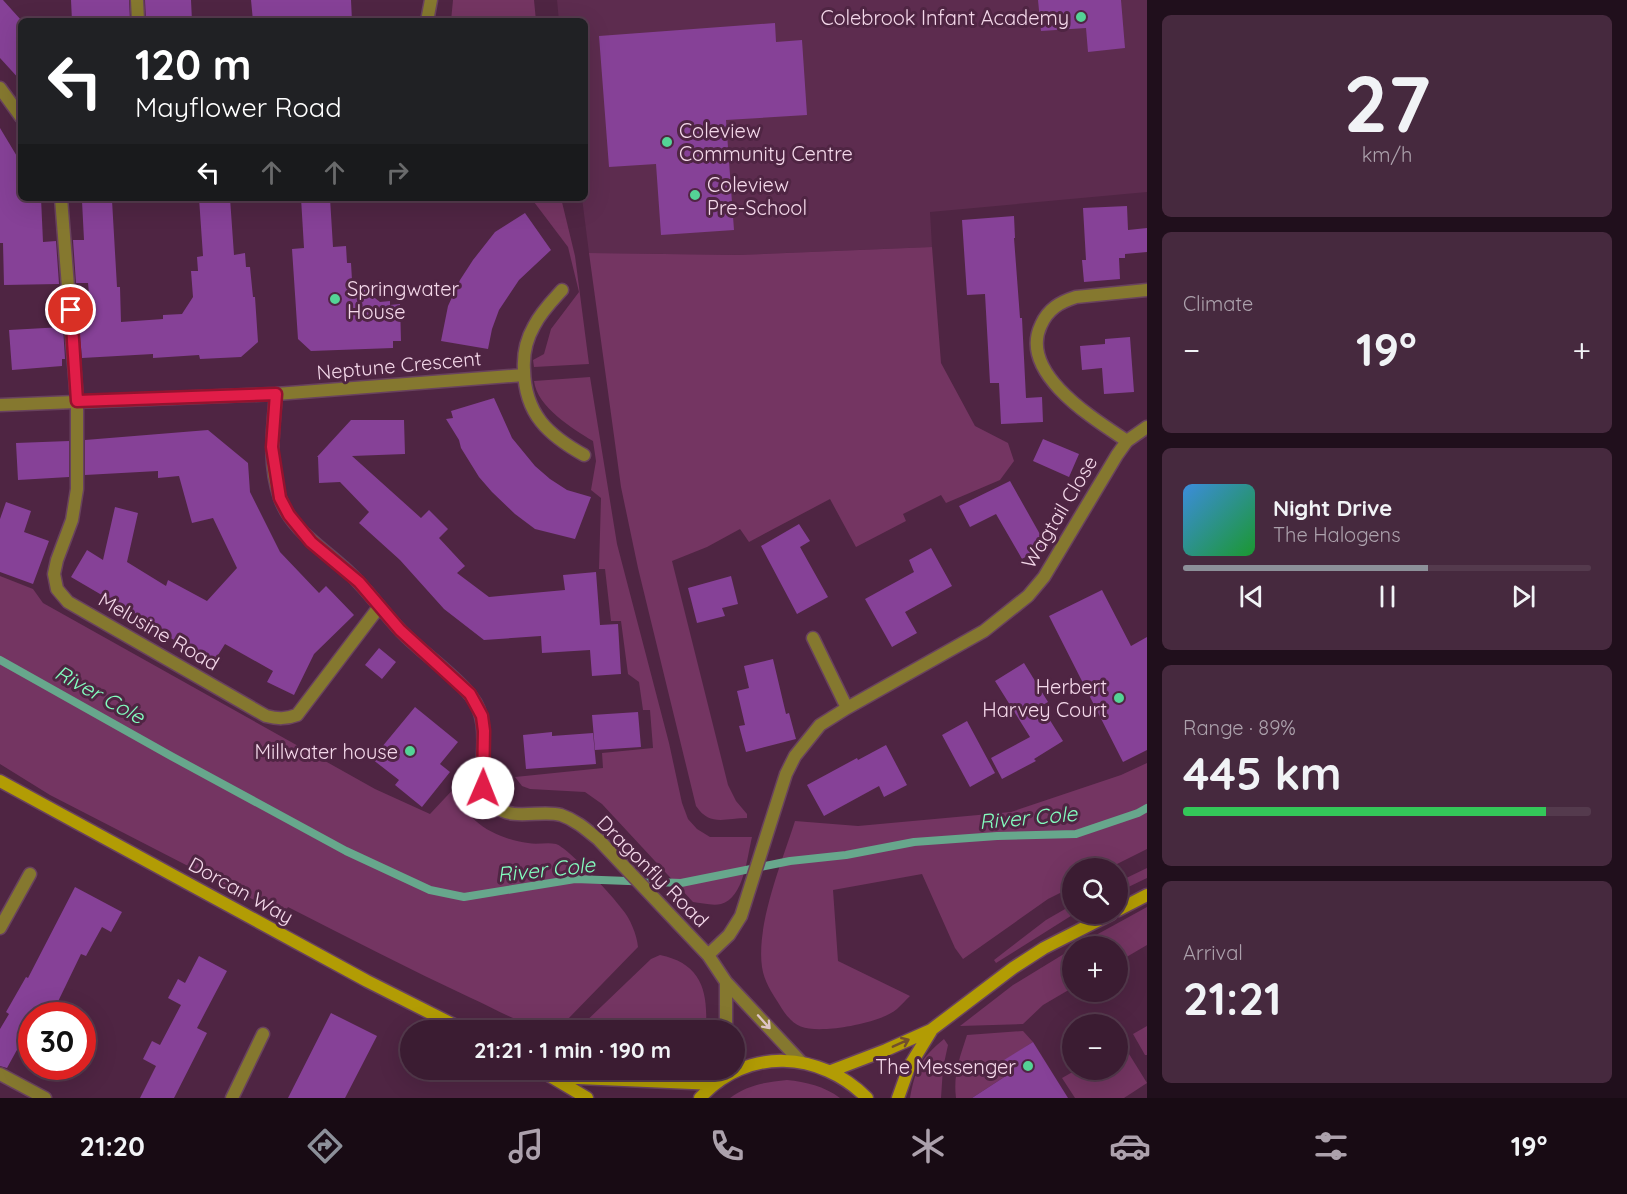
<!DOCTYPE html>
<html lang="en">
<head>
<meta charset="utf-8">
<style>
  :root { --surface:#3b1c32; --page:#46293e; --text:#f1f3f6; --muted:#aca1ac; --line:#543a4d; --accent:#8c9099 }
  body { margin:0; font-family:Quicksand,sans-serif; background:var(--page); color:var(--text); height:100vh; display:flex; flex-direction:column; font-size:22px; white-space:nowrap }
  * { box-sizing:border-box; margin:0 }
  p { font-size:20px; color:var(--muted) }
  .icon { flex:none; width:33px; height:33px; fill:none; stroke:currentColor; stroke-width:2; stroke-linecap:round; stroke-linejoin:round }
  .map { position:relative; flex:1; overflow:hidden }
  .panel { display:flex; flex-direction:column; gap:15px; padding:15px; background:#200f1c; width:480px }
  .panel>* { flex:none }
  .banner { position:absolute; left:18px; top:18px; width:570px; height:183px; border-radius:9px; box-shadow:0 6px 24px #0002,0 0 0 2px var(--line); background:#202124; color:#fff; overflow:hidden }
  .buttons { position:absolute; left:1062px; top:858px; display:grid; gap:12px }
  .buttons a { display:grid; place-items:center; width:66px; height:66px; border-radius:50%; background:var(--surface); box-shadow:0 6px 24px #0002,0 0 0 2px var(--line); font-size:30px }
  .speed { position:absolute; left:18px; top:1002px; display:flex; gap:12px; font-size:30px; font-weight:700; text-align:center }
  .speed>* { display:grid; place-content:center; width:78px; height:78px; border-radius:50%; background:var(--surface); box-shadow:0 6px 24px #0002,0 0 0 2px var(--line); line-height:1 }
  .speed .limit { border:9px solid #d22; background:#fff; color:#111 }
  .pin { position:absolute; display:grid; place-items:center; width:51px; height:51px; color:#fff; margin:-26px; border:3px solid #fff; border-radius:50%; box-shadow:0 2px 6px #0007 }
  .me { position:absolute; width:66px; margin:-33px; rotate:1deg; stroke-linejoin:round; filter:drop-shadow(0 0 4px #0008) }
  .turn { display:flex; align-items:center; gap:21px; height:126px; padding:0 18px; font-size:27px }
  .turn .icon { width:78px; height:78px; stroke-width:2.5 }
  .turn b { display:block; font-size:42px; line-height:51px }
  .lanes { display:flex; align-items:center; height:57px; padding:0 18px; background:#0003; justify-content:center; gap:30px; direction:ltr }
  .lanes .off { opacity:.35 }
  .big { font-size:45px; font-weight:800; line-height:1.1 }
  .panel .card { flex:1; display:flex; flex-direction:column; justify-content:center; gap:9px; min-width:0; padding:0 21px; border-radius:9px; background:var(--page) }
  .panel .dial { align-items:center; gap:0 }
  .dial b { font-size:78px; line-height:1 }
  .song { display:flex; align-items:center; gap:18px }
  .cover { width:72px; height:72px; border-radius:9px; background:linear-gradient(135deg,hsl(210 70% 55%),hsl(130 70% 35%)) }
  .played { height:6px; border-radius:3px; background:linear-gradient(90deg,var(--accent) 60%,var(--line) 60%) }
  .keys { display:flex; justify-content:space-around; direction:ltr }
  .heat { display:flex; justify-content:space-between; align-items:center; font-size:33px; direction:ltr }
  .charge { height:9px; border-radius:4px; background:linear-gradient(90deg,#34c759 89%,var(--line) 0) }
  .trip { position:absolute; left:400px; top:1020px; width:345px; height:60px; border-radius:30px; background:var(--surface); box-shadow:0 6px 24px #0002,0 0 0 2px var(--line); font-weight:800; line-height:60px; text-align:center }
  .menu { display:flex; height:96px; justify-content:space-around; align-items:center; background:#180b14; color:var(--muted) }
  .menu .icon { width:42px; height:42px }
  .menu .current { color:var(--accent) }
  .menu b { font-size:27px; color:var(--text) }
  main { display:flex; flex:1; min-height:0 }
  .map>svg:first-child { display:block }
</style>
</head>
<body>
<main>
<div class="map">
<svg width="1147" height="1098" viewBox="0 0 1147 1098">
  <rect width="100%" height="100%" fill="#4f2543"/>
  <path fill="#5d2c4f" d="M557,0H1147V192L930,212L932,247L738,255L589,253L582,198H585V21H559Z"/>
  <path fill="#743562" d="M453,0H534L536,21H451Z
    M531,198H561L575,256L589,364L534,367L533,360L544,354L551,329L579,292L568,247Z
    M932,247L941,363L975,426L1008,443L1014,461L1000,480L946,503L941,495L903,514L906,521L856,547L830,499L749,542L740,529L707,547L672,561L728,785L736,801L747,814V818C725,818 710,827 696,806L638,568L621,487L589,253L738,255Z
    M590,377L617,544L669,743L682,803L688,819L697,829L710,837H752C747,857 744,898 721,904C713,906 701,903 693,902L602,804L585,792L530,789L522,786L515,777L603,768L602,753L653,748L650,710H643L639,682L628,674L621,621H611L605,569H599L601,498L591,490L596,461L593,441C573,429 537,407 534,381Z
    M0,576L33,589L43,603L375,789L430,814L460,782C456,819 496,839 528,843C537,845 547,842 556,844C567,847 614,897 622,909C630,918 637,935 638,947L567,1020L561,1029C531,1031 498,1010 471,998C409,969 349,938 288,907L283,915L50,795L0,764Z
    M1147,763V849L1109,868H1072V887L1048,899L963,959L955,948L922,874L833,890L838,961L910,996C905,1001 901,1005 897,1009C883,1021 845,1028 827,1029C801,1030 793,1027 779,1004C772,993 764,981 762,967C756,924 782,862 795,821L858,826L1011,812L1121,775Z
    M1147,868V878L1118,892V882Z
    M1072,905L1074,914L996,963L994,960L1046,920Z
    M1147,907V945L1118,962V946H1076Z
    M1072,949V988L1043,1005L1023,1024L960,1026L1013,985Z
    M660,955C699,963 708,988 706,1025L579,1028L651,959Z
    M1147,1026V1055H1145L1133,1034Z
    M1023,1031L1033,1042L1005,1060L1012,1072L972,1098H956C953,1074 960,1057 967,1035Z
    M944,1039L948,1045L943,1068L941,1098H910C915,1069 921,1058 944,1039Z
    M1121,1041L1147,1083L1124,1098H1075L1062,1078L1076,1070H1118V1043Z
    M787,1080C806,1082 824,1086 840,1098H730C747,1085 766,1082 787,1080Z"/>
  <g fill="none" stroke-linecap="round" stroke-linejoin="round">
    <path stroke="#67a78c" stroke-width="8" d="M0,660L171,756L346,851L430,890L464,897L575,879L681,883L790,861L846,855L914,842L997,836L1076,834L1138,813L1147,808"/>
  </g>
  <path fill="#864197" d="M0,0H3L21,20V81L0,58Z
    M71,0H129L130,21H72Z
    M145,0H191L192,21H146Z
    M251,0H351L352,21H253Z
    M1038,0H1121L1125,48L1088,52L1086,28L1041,31Z
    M775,23L776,42L802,40L807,115L726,120L734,230L661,235L656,164L609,167L599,36Z
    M0,128L21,163V198H41L43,242L56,241L59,284L4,285L3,243H0Z
    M199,198H230L234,255L245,253L246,267H250L253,297H255L258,342L241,357L200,359L199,355L153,358V354L82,358L79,325L92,324L88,283H76L73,240H84L82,201L112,200L117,287H120L121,322L163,319V315L182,314L193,297L191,271H198L197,257L203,256Z
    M301,198H330L333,247L346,246L347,263H351L352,280L380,302L390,301V305L400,304L401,341H393V348L311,351L298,339L292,249L304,248Z
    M1127,206L1128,230L1147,228V252L1125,254V258H1119L1120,279L1084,282L1082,260H1086L1083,208Z
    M525,213L551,250L519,280L499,310L492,329L488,349L441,341L448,306L460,280L473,260L495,232Z
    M1014,216L1015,238H1014L1020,318H1022L1026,398L1042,397L1043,422L1001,424L999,383H990L985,294L967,295L962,220Z
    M63,327L65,359H62V366L12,370L9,330Z
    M1130,337L1134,392L1104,394L1102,368L1082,370L1080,346L1105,344V339Z
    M494,398L512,438L535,466L550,479L567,490L591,497L575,539L535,529L515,514L492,492L479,477L461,448L459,440L446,419L453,418L451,411Z
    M351,420H404L405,454L352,456L421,518L429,510L448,529L439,538L465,566L457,573L489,597L565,590L563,575L596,572L600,625L618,624L621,674L592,676L590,650L542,653L541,636L484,640L444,609L400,560L359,523L369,512L340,482L319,483L318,457H317Z
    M208,430L248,463L250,492L280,552L319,593L326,586L354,615L314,654L294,695L267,682L273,671L225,644L213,663L169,637L170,635L71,577L87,550L103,560L115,507L138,513L127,562L166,586L168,580L207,601L237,568L213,518L192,523L179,476L158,478V471L85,475V440Z
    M1043,439L1079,454L1069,477L1033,461Z
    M69,441V477L18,480L16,443Z
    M1010,481L1046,545L1022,559L996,514L970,527L959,506Z
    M6,502L31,511L24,532L49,541L33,584L0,572V519Z
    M799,524L810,541L800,547L828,597L797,614L761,546Z
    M931,548L952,586L905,612L917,633L892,647L865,599L914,572L909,560Z
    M731,576L738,604L722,608L725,616L697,623L688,588Z
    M1102,590L1131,646L1147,637V750L1123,762L1049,616Z
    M379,648L396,662L382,679L365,665Z
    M773,659L786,714L789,713L796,739L746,752L739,726L745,725L737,691L749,688L744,666Z
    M1024,663L1048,702L1041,706L1063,741L1034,759L1036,761L1002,779L991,758L1030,737L995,681Z
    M415,707L458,742L440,764L450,772L422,807L395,785L399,780L372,759Z
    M638,712L641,747L595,750L592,715Z
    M967,721L995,773L970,787L942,735Z
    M552,732V736L593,733L596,764L526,769L523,735Z
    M886,745L907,785L884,797L879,786L824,816L807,785L857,758L858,760Z
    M75,887L122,912L111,932L102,927L86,956L81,954L51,1016H32V1041L24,1037L7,1068L0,1066V1029L9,1014L6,1012L26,977L28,978Z
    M199,956L227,971L197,1028L207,1033L174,1098H140L156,1066L143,1059L152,1041L160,1045L181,1005L168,998L178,979L185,983Z
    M331,1013L377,1036L345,1098H288Z
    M1033,1042L1068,1098H972L1012,1072L1004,1060Z"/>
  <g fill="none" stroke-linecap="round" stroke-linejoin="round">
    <defs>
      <path id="street" d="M137,0L138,21
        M427,21L431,0
        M0,88L21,117
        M61,198L77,401V489L72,520L57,560L54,574L57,589L68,602L266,716C278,719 286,719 297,715L379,607
        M562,290C552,301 541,312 534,326C526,340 523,355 524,370C525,414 548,435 584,455
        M276,394C273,429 268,464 280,498C291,529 320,546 343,567C365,586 381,610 401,631C422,653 453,673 471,696C499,731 467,783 495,806C514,822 541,809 561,815C576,820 587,830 599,840L708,955L726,982L801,1062
        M0,405L276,394L524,375
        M1127,441C1094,419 1018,373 1041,325C1048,309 1060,302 1076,297L1147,290
        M813,638L847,708
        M0,928L30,874
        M708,955L729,935L741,916L786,774L795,756L820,725L847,708L984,631L1028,596L1044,577L1117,455L1127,441L1147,427
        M726,982V1030
        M0,1074L45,1098
        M719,1081L721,1070
        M232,1098L263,1034"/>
      <path id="secondary" d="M0,781L367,981L464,1030
        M1118,910L1147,895
        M540,1070L587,1098
        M831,1071L886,1050L931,1030L1013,968L1044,948L1111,914
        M556,1077L715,1084
        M700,1098C747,1046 820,1051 867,1098
        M898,1098L909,1067L931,1031"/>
    </defs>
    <use href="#street" stroke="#69425e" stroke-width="15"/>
    <use href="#secondary" stroke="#69425e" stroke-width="15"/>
    <use href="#street" stroke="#85782f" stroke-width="12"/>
    <use href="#secondary" stroke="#b29c04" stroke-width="12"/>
  </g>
  <defs><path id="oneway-shaft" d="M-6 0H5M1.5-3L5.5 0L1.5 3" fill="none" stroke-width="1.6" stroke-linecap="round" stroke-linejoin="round" transform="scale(1.5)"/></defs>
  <use stroke="#dec5c5" href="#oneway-shaft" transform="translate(764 1022) rotate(48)"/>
  <use stroke="#724f2d" href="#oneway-shaft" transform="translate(901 1043) rotate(-24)"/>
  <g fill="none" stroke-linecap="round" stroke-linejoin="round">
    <defs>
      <path id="route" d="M71,310L77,401L276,394L272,447L280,498L289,515L311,542L359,582L400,630L470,694L482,716L484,731L483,788"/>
    </defs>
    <use href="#route" stroke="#92132f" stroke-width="15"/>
    <use href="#route" stroke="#e11d48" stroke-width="10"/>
  </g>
  <g fill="#54d396" stroke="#4f2543" stroke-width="2">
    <circle cx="1081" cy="17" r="6"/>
    <circle cx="667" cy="142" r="6"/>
    <circle cx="695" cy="195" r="6"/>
    <circle cx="335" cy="299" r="6"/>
    <circle cx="1119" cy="698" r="6"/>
    <circle cx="410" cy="751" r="6"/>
    <circle cx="1028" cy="1066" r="6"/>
  </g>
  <g text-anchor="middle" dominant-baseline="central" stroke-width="6" stroke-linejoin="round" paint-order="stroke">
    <g font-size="20" fill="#f4d8ea" stroke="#4f2543" text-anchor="end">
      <text x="1069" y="17">Colebrook Infant Academy</text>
      <text x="679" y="130" text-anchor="start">Coleview<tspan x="679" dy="23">Community Centre</tspan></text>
      <text x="707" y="184" text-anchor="start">Coleview<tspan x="707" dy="23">Pre-School</tspan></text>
      <text x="347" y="288" text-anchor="start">Springwater<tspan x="347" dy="23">House</tspan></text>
      <text x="1107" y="686">Herbert<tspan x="1107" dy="23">Harvey Court</tspan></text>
      <text x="398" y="751">Millwater house</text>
      <text x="1016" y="1066">The Messenger</text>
    </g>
    <g font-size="20" fill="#f4d8ea" stroke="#4f2543">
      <text transform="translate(399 365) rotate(-5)">Neptune Crescent</text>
      <text transform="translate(1059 512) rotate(-59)">Wagtail Close</text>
      <text transform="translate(159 631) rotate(30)">Melusine Road</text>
      <text transform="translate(653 871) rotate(45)">Dragonfly Road</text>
      <text transform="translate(241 890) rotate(29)">Dorcan Way</text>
    </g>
    <g font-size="21" font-style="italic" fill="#83febf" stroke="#4f2543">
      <text transform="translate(100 694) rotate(29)">River Cole</text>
      <text transform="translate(1028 817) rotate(-5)">River Cole</text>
      <text transform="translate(546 869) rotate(-6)">River Cole</text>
    </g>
  </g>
</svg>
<div class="buttons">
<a><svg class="icon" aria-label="search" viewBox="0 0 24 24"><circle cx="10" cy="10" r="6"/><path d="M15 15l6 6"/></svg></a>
<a>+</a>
<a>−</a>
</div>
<div class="speed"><div class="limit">30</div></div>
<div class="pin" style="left:71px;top:310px;background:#d93025"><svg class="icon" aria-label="arrive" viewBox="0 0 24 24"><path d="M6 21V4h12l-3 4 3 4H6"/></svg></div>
<svg class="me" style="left:483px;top:788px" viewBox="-20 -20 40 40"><circle r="19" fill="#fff"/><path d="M0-13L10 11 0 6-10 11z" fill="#e11d48"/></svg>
<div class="trip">21:21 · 1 min · 190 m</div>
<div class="banner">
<div class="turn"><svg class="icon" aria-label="left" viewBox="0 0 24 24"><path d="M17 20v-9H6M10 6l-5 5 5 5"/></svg><div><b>120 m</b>Mayflower Road</div></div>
<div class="lanes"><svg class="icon" aria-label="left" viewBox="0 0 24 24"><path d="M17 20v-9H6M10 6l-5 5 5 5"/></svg><svg class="icon off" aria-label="ahead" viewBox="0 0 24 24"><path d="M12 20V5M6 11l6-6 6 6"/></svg><svg class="icon off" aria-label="ahead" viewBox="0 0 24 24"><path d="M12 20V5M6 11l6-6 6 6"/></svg><svg class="icon off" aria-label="right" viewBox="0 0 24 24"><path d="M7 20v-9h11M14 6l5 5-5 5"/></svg></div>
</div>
</div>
<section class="panel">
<div class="card dial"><b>27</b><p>km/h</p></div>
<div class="card"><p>Climate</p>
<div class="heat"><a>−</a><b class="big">19°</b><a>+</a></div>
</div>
<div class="card">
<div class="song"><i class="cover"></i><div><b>Night Drive</b><p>The Halogens</p></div></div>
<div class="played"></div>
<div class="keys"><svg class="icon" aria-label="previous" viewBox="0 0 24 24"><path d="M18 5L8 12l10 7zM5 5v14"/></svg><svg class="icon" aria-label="pause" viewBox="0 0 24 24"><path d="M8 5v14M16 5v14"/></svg><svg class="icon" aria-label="next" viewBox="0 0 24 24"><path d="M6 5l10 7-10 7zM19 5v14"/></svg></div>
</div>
<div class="card"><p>Range · 89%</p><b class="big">445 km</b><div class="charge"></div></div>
<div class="card"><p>Arrival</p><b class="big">21:21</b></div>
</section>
</main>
<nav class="menu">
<b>21:20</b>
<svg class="icon current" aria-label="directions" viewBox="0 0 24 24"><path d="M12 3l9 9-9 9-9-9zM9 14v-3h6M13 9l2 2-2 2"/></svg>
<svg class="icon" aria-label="music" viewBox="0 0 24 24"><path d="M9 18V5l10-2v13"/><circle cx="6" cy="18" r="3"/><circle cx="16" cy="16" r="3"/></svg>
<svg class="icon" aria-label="phone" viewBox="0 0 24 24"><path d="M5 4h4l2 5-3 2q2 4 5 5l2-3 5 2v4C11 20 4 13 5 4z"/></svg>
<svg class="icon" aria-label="climate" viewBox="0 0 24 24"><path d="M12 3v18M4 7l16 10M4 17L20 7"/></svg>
<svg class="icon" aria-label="car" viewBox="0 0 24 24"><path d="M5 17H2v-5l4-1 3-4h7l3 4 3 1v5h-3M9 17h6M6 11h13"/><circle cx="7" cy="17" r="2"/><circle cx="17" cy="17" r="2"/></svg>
<svg class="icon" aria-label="filters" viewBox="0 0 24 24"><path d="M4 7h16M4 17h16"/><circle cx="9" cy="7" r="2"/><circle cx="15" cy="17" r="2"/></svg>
<b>19°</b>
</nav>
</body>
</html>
